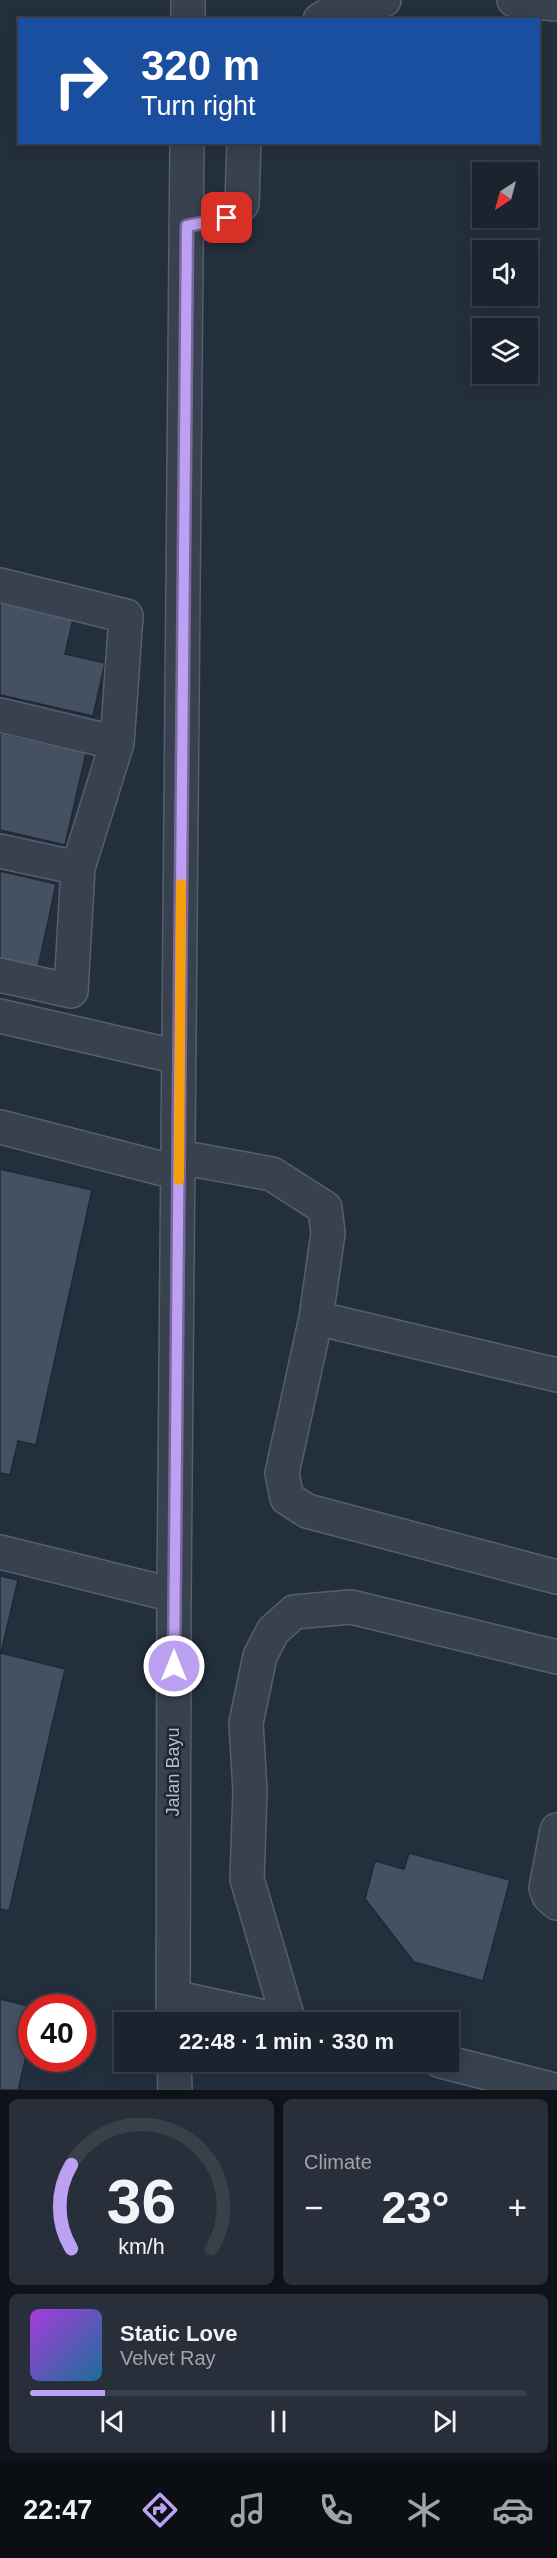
<!DOCTYPE html>
<html lang="en">
<head>
<meta charset="utf-8">
<style>
  :root { --surface:#1b232e; --page:#282f3a; --text:#f1f3f6; --muted:#a0a4aa; --line:#39404a; --accent:#bca0f2 }
  body { margin:0; font-family:Helvetica,sans-serif; background:var(--page); color:var(--text); height:100vh; display:flex; flex-direction:column; font-size:22px; white-space:nowrap }
  * { box-sizing:border-box; margin:0 }
  p { font-size:20px; color:var(--muted) }
  .icon { flex:none; width:33px; height:33px; fill:none; stroke:currentColor; stroke-width:2; stroke-linecap:round; stroke-linejoin:round }
  .map { position:relative; height:2090px; overflow:hidden }
  .panel { display:flex; flex-direction:column; gap:9px; padding:9px; background:#0f1319; flex:1 }
  .panel>* { flex:none }
  .banner { position:absolute; left:18px; top:18px; width:522px; height:126px; border-radius:0px; box-shadow:0 3px 15px #0003,0 0 0 2px var(--line); background:#1a4fa0; color:#fff; overflow:hidden }
  .needle { width:39px; rotate:216deg }
  .fabs { position:absolute; left:472px; top:162px; display:grid; gap:12px }
  .fabs a { display:grid; place-items:center; width:66px; height:66px; border-radius:0px; background:var(--surface); box-shadow:0 3px 15px #0003,0 0 0 2px var(--line); font-size:30px }
  .speed { position:absolute; left:18px; top:1994px; display:flex; gap:12px; font-size:30px; font-weight:700; text-align:center }
  .speed>* { display:grid; place-content:center; width:78px; height:78px; border-radius:50%; background:var(--surface); box-shadow:0 3px 15px #0003,0 0 0 2px var(--line); line-height:1 }
  .speed .limit { border:9px solid #d22; background:#fff; color:#111 }
  .pin { position:absolute; display:grid; place-items:center; width:51px; height:51px; color:#fff; margin:-26px; border-radius:12px; box-shadow:0 3px 9px #0006 }
  .me { position:absolute; width:66px; margin:-33px; rotate:0deg; stroke-linejoin:round; filter:drop-shadow(0 0 4px #0008) }
  .turn { display:flex; align-items:center; gap:21px; height:126px; padding:0 24px; font-size:27px }
  .turn .icon { width:78px; height:78px; stroke-width:2.5 }
  .turn b { display:block; font-size:42px; line-height:51px }
  .big { font-size:45px; font-weight:700; line-height:1.1 }
  .panel .tile { flex:1; display:flex; flex-direction:column; justify-content:center; gap:9px; min-width:0; padding:0 21px; border-radius:9px; background:var(--page) }
  .panel .dial { align-items:center; gap:0 }
  .dial svg { height:156px; overflow:visible; fill:none; stroke:var(--line); stroke-width:7; stroke-linecap:round; text-anchor:middle }
  .dial text { fill:var(--text); stroke:none }
  .song { display:flex; align-items:center; gap:18px }
  .cover { width:72px; height:72px; border-radius:9px; background:linear-gradient(135deg,hsl(280 70% 55%),hsl(200 70% 35%)) }
  .played { height:6px; border-radius:3px; background:linear-gradient(90deg,var(--accent) 15%,var(--line) 15%) }
  .keys { display:flex; justify-content:space-around; direction:ltr }
  .heat { display:flex; justify-content:space-between; align-items:center; font-size:33px; direction:ltr }
  .panel .tiles { flex:1; display:grid; gap:9px; grid-template-columns:1fr 1fr }
  .tile:last-child { grid-column:span 2 }
  .trip { position:absolute; left:114px; top:2012px; width:345px; height:60px; border-radius:0px; background:var(--surface); box-shadow:0 3px 15px #0003,0 0 0 2px var(--line); font-weight:700; line-height:60px; text-align:center }
  .menu { display:flex; height:96px; justify-content:space-around; align-items:center; background:#0b0e12; color:var(--muted) }
  .menu .icon { width:42px; height:42px }
  .menu .current { color:var(--accent) }
  .menu b { font-size:27px; color:var(--text) }
  .map>svg:first-child { display:block }
</style>
</head>
<body>
<div class="map">
<svg width="557" height="2090" viewBox="0 0 557 2090">
  <rect width="100%" height="100%" fill="#242f3e"/>
  <path fill="#455162" stroke="#1f2835" stroke-width="1.5" d="M0,598L74,615L65,654L105,663L93,716L0,695Z
    M0,733L86,753L65,845L0,830Z
    M0,871L56,884L36,977L0,968Z
    M0,1169L92,1190L36,1445L18,1441L10,1475L0,1473Z
    M0,1576L18,1580L1,1653L65,1669L9,1911L0,1909Z
    M409,1853L510,1880L483,1981L414,1962L365,1899L375,1861L404,1869Z
    M0,1999L33,2007H32V2032L18,2090H0Z"/>
  <g fill="none" stroke-linecap="round" stroke-linejoin="round">
    <defs>
      <path id="minor" d="M514,0L557,4
        M188,20V0
        M320,20L333,12L384,0
        M187,226L227,218L242,204L244,142
        M0,585L126,616L117,743L78,868L71,991L0,975
        M0,715L117,743
        M0,851L78,868
        M0,1016L178,1057
        M0,1127L179,1173
        M179,1157L272,1174L325,1208L328,1233L316,1318L282,1473L287,1498L307,1511L557,1577
        M316,1318L557,1375
        M0,1552L174,1595
        M557,1830L546,1888L549,1896L557,1903
        M173,1997L288,2022
        M173,2022L174,1595L187,142
        M289,2022L247,1879L250,1791L246,1723L260,1656L273,1631L294,1612L351,1607L557,1657
        M174,2061L175,2090
        M441,2061L554,2090"/>
    </defs>
    <use href="#minor" stroke="#565f6c" stroke-width="36"/>
    <use href="#minor" stroke="#38414e" stroke-width="33"/>
  </g>
  <g fill="none" stroke-linecap="round" stroke-linejoin="round">
    <defs>
      <path id="route" d="M174,1666L187,226L227,218"/>
    </defs>
    <use href="#route" stroke="#7a689d" stroke-width="15"/>
    <use href="#route" stroke="#bca0f2" stroke-width="10"/>
    <path stroke="#f59e0b" stroke-width="10" d="M179,1180L181,884"/>
  </g>
  <g text-anchor="middle" dominant-baseline="central" stroke-width="5" stroke-linejoin="round" paint-order="stroke">
    <g font-size="18" fill="#b4bcc9" stroke="#1d2633">
      <text transform="translate(173 1772) rotate(-90)">Jalan Bayu</text>
    </g>
  </g>
</svg>
<div class="fabs">
<a><svg class="needle" viewBox="-14 -14 28 28"><path d="M0-13l5 13h-10z" fill="#e53935"/><path d="M0 13l5-13h-10z" fill="#a0a4aa"/></svg></a>
<a><svg class="icon" aria-label="sound" viewBox="0 0 24 24"><path d="M4 9h4l5-4v14l-5-4H4zM17 9q2 3 0 6"/></svg></a>
<a><svg class="icon" aria-label="layers" viewBox="0 0 24 24"><path d="M12 4l9 5-9 5-9-5zM3 14l9 5 9-5"/></svg></a>
</div>
<div class="speed"><div class="limit">40</div></div>
<div class="pin" style="left:227px;top:218px;background:#d93025"><svg class="icon" aria-label="arrive" viewBox="0 0 24 24"><path d="M6 21V4h12l-3 4 3 4H6"/></svg></div>
<svg class="me" style="left:174px;top:1666px" viewBox="-20 -20 40 40"><circle r="17" fill="#bca0f2" stroke="#fff" stroke-width="3"/><path d="M0-11L8 9 0 5-8 9z" fill="#fff"/></svg>
<div class="trip">22:48 · 1 min · 330 m</div>
<div class="banner">
<div class="turn"><svg class="icon" aria-label="right" viewBox="0 0 24 24"><path d="M7 20v-9h11M14 6l5 5-5 5"/></svg><div><b>320 m</b>Turn right</div></div>
</div>
</div>
<section class="panel">
<div class="tiles">
<div class="tile dial"><svg viewBox="0 0 100 80">
<path d="M14 69A42 42 0 1 1 86 69"/>
<path d="M14 69A42 42 0 0 1 14 26" stroke="#bca0f2"/>
<text x="50" y="56" font-size="32" font-weight="700">36</text>
<text x="50" y="72" font-size="11">km/h</text>
</svg></div>
<div class="tile"><p>Climate</p>
<div class="heat"><a>−</a><b class="big">23°</b><a>+</a></div>
</div>
<div class="tile">
<div class="song"><i class="cover"></i><div><b>Static Love</b><p>Velvet Ray</p></div></div>
<div class="played"></div>
<div class="keys"><svg class="icon" aria-label="previous" viewBox="0 0 24 24"><path d="M18 5L8 12l10 7zM5 5v14"/></svg><svg class="icon" aria-label="pause" viewBox="0 0 24 24"><path d="M8 5v14M16 5v14"/></svg><svg class="icon" aria-label="next" viewBox="0 0 24 24"><path d="M6 5l10 7-10 7zM19 5v14"/></svg></div>
</div>
</div>
</section>
<nav class="menu">
<b>22:47</b>
<svg class="icon current" aria-label="directions" viewBox="0 0 24 24"><path d="M12 3l9 9-9 9-9-9zM9 14v-3h6M13 9l2 2-2 2"/></svg>
<svg class="icon" aria-label="music" viewBox="0 0 24 24"><path d="M9 18V5l10-2v13"/><circle cx="6" cy="18" r="3"/><circle cx="16" cy="16" r="3"/></svg>
<svg class="icon" aria-label="phone" viewBox="0 0 24 24"><path d="M5 4h4l2 5-3 2q2 4 5 5l2-3 5 2v4C11 20 4 13 5 4z"/></svg>
<svg class="icon" aria-label="climate" viewBox="0 0 24 24"><path d="M12 3v18M4 7l16 10M4 17L20 7"/></svg>
<svg class="icon" aria-label="car" viewBox="0 0 24 24"><path d="M5 17H2v-5l4-1 3-4h7l3 4 3 1v5h-3M9 17h6M6 11h13"/><circle cx="7" cy="17" r="2"/><circle cx="17" cy="17" r="2"/></svg>
</nav>
</body>
</html>
